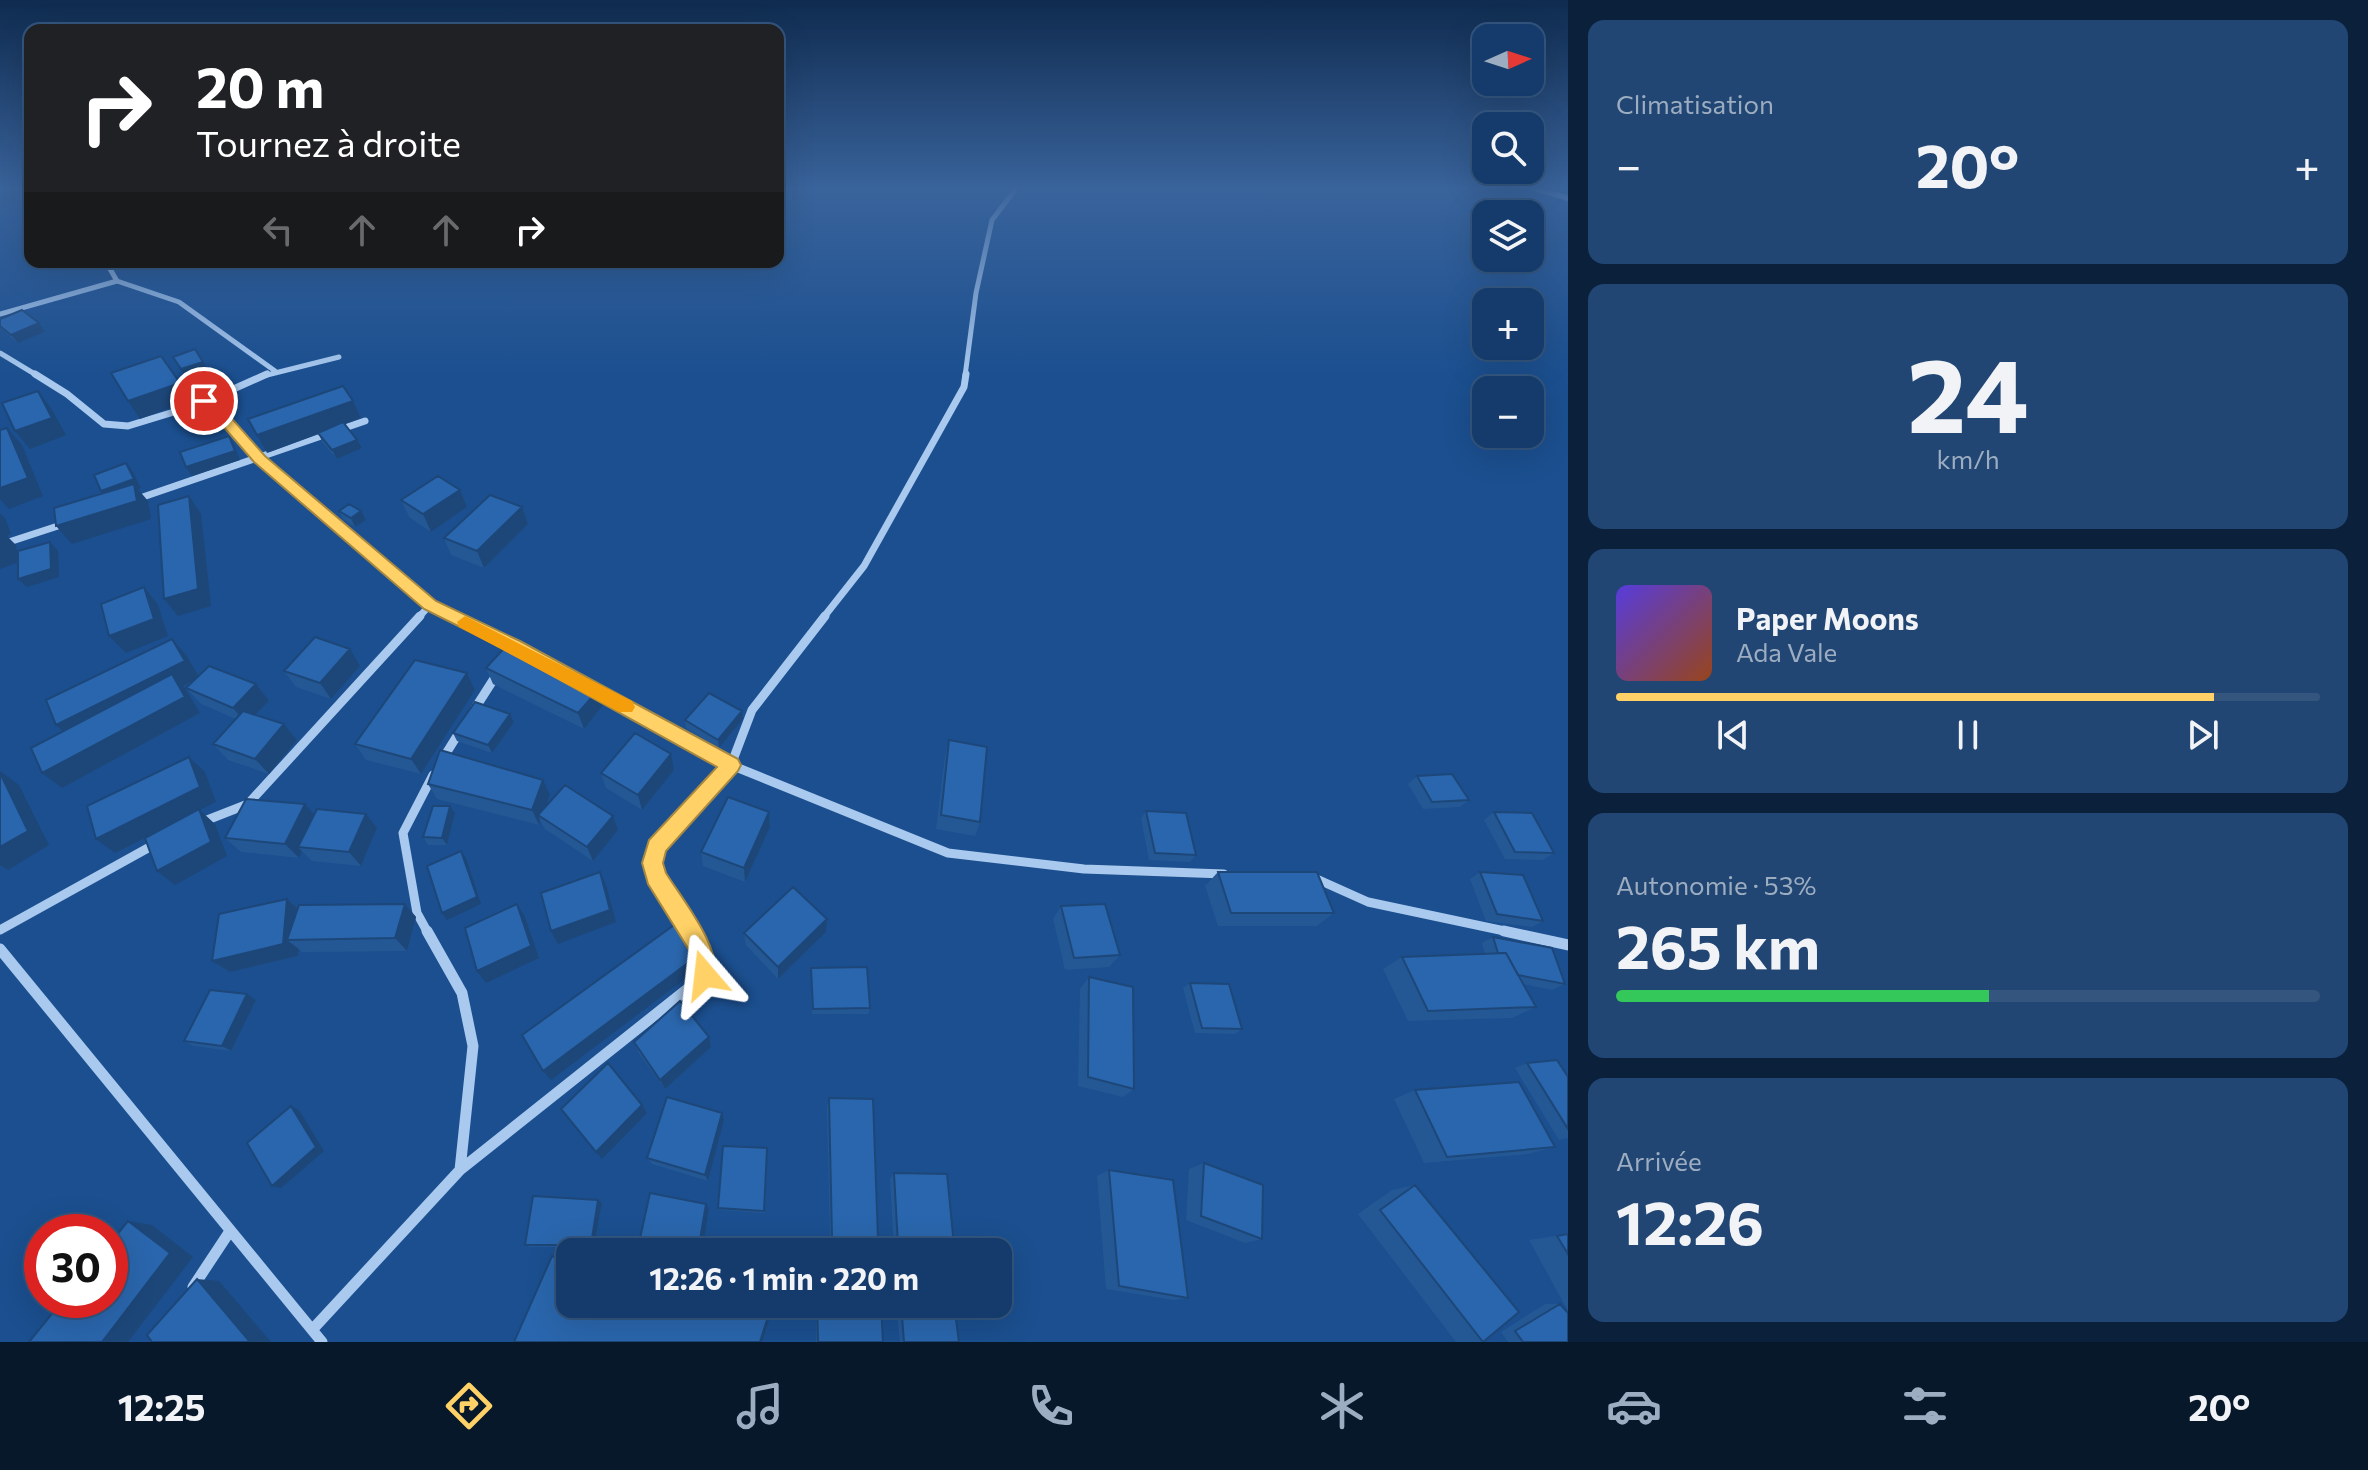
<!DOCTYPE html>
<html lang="fr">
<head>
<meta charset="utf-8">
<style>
  :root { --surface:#143b6b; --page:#214673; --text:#f1f3f6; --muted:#9dadc1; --line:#33557e; --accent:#ffd166 }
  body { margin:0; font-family:Commissioner,sans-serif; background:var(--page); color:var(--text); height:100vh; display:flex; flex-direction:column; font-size:30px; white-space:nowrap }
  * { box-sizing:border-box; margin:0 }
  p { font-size:26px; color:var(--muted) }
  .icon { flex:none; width:44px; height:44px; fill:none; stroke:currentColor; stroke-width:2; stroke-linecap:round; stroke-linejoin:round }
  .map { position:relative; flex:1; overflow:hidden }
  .panel { display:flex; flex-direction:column; gap:20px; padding:20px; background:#0b203b; width:800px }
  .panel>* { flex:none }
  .top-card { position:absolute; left:24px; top:24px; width:760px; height:244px; border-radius:16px; box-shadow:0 8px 32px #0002,0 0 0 2px var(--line); background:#202124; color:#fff; overflow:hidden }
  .needle { width:52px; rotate:87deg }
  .controls { position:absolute; left:1472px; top:24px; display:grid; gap:16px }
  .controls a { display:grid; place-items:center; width:72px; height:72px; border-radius:16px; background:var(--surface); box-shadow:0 8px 32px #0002,0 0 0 2px var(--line); font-size:40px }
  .speed { position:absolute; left:24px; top:1214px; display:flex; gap:16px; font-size:40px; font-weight:700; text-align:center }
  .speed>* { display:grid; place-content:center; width:104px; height:104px; border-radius:50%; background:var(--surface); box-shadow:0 8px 32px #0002,0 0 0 2px var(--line); line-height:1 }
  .speed .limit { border:12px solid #d22; background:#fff; color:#111 }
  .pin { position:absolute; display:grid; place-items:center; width:68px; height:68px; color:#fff; margin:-34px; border:4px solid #fff; border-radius:50%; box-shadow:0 2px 8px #0007 }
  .me { position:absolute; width:88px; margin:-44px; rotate:343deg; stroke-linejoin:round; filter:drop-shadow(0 0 6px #0008) }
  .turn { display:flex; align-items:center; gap:28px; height:168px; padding:0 40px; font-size:36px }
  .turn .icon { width:104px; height:104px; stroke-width:2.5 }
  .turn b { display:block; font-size:56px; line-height:68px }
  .lanes { display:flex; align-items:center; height:76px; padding:0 40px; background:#0003; justify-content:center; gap:40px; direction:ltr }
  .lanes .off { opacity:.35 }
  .big { font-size:60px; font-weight:700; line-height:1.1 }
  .panel .tile { flex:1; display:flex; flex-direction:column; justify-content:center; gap:12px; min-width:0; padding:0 28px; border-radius:16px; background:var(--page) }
  .panel .dial { align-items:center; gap:0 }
  .dial b { font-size:104px; line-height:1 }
  .song { display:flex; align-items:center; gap:24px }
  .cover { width:96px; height:96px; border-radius:12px; background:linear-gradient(135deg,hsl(250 70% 55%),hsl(20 70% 35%)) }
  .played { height:8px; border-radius:4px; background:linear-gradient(90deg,var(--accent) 85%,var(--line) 85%) }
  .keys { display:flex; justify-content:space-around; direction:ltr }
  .heat { display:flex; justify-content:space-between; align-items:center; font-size:44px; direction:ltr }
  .charge { height:12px; border-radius:6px; background:linear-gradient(90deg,#34c759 53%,var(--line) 0) }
  .trip { position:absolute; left:556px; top:1238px; width:456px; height:80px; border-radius:16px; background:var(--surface); box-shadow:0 8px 32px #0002,0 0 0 2px var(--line); font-weight:700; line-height:80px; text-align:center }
  .tab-bar { display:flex; height:128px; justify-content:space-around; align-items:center; background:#08182b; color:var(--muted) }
  .tab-bar .icon { width:56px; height:56px }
  .tab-bar .selected { color:var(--accent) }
  .tab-bar b { font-size:36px; color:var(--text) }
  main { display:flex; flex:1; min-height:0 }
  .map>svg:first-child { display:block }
</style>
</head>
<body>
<main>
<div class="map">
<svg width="1568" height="1342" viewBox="0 0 1568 1342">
  <rect width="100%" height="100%" fill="#1b4f8f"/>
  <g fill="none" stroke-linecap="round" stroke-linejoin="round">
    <path stroke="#a9c9ee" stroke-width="5" d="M106,262L117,281L179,302L275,371
      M0,314L117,281
      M0,353L38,376
      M263,376L339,357
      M965,376L976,293L992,220L1016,189"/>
    <path stroke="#a9c9ee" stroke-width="7" d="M35,374L67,394L104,424L128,426L200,404
      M267,374L200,404L214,407L260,459L430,605L457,618
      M137,499L365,421
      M0,545L64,524
      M418,618L430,605
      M823,618L864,566L964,387L966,374"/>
    <path stroke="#a9c9ee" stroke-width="9" d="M453,616L534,657
      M592,688L731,765L948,853L1084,869L1224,874
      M474,710L497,674
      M442,760L460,731
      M202,822L248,804L420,616
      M1310,876L1368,902L1514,933
      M0,930L157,843
      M428,933L417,913L403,833L433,775
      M691,933C673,905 652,882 657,847L731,765L752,710L825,616"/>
    <path stroke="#a9c9ee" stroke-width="11" d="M427,931L462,993L473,1046L460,1170
      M1504,931L1568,945
      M0,949L322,1342
      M193,1287L230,1231
      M312,1330L460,1170L705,975L700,951L690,931"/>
    <path fill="#f0f6ff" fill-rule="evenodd" d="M1527,189H1546L1568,195V201Z"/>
  </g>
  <path fill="#245895" d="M0,319L45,332L18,343L0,328Z
    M353,401L361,418L345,424L362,448L337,459L322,442L319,434L267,453Z
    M460,490L467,507L431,532L409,517L401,500Z
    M522,507L528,524L484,568L451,555L444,538Z
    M339,511H361L366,520L355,527L343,519Z
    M187,656L198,676L269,701L255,715L284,724L297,740L269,774L228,760L213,744L236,719L201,704L186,688L194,680L183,686L187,691L200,713L62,788L63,731Z
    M360,666L331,699L296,687L284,671Z
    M486,668L604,704L584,729L493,684Z
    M467,673L475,690L421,774L366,760L355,744Z
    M742,711L743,719L719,748L686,728L685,720Z
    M510,714L514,722L492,753L457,741L453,733Z
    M949,740L980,822L975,836L936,829L945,756Z
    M674,770L642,810L606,788L601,773Z
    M1417,776L1469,800L1460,807L1423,809L1408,784Z
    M428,784L550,795L546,806L618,830L593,861L545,829L540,820L539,825L437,799Z
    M1146,811L1196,855L1190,862L1149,860L1141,818Z
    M769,812L770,827L745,882L703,866L701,852Z
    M1494,812L1554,853L1543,860L1505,859L1484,820Z
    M455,813L447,845H428L423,837Z
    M314,815L377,828L361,866L312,861L302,851L299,858L241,852L225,838Z
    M1218,872L1334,913L1317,926H1218L1205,886Z
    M1480,872L1543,921L1532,927L1486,921L1470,879Z
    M287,899L298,908L405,904L416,917L407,951L302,952L299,949L298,956L230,972L212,961Z
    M1061,906L1120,955L1109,967L1065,970L1053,919Z
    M826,932L778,979L746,945L744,933Z
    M1493,937L1565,984L1552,990L1523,984L1536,1007L1512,1018L1408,1021L1383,969L1402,957L1485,954L1482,943Z
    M811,968L870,1008L868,1014H812Z
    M1089,977L1134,1089L1123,1097L1078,1086L1080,989Z
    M1190,983L1242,1029L1235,1034L1195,1033L1183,988Z
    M256,1000L231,1051L194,1046L184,1041Z
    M634,1042L711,1047L665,1089L638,1052Z
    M1527,1063L1568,1077V1138L1559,1140L1515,1068Z
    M1415,1090L1555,1147L1528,1154L1424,1163L1394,1099Z
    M829,1098L878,1239L875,1243L830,1242L827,1107Z
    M724,1120L708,1181L652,1164L647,1158Z
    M767,1148L765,1213L720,1210L718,1208Z
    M1204,1163L1262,1239L1245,1243L1186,1220L1189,1169Z
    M1109,1170L1188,1298L1173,1300L1106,1289L1097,1176Z
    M894,1173L954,1245L948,1249H894L890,1179Z
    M1415,1185L1483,1342H1456L1358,1214L1392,1190Z
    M602,1203L594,1247H530L525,1245Z
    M1568,1234V1311L1529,1240Z
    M816,1304H881L883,1342H816Z
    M896,1304H954L959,1342H900Z
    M1545,1304H1560L1568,1342H1508L1501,1332Z"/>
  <path fill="#1d4779" d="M0,189H19L14,205L0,207Z
    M39,323L45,332L18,343L11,335Z
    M203,362L208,371L186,378L181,369Z
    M180,383L191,400L140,419L128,401Z
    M38,391L51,408L66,435L30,449L15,431Z
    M353,401L361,418L267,453L257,435Z
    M7,428L22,445L43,496L9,509L0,499V488Z
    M229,436L234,445L240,460L192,476L186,467Z
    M357,440L362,448L337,459L332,450Z
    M126,463L133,472L141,488L138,489L148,501L151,519L72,544L56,526L108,500L101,491Z
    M460,490L467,507L431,532L423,514Z
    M189,496L201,514L211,606L178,616L164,599Z
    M522,507L528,524L484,568L477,551Z
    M361,511L366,520L355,527L351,518Z
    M0,513L5,518L11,534L7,536L16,545L19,562L0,569Z
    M50,542L58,551L59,577L27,587L18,579Z
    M144,587L158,605L168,636L126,653L109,636Z
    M172,639L187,656L199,677L183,686L187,691L200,713L62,788L42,773L75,741L56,725Z
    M350,649L360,666L331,699L320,683Z
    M467,673L475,690L421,774L411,759Z
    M256,684L269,701L246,724L233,708Z
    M600,688L604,704L584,729L578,713Z
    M742,711L743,719L719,748L718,740Z
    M510,714L514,722L492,753L488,745Z
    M284,724L297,740L269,774L255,759Z
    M671,754L674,770L642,810L638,795Z
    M189,757L205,772L216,802L200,810L215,824L227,856L175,885L157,871L199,811L115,853L96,839Z
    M0,771L19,785L49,845L8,870L0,865Z
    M543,780L550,795L542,817L538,815L540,820L539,825L532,810Z
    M305,804L318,819L298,847L302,851L299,858L285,844Z
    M450,806L455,813L447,845L442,838Z
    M769,812L770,827L745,882L744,868Z
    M366,814L377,828L361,866L349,852Z
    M613,816L618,830L593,861L587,847Z
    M461,851L466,858L481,904L447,920L442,913Z
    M600,872L606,885L616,922L558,944L551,931Z
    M287,899L302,912L287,940L299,949L298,956L230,972L212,961Z
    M405,904L416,917L407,951L395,938Z
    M517,904L525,917L539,958L486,983L477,971Z
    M827,919L826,932L778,979V967Z
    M700,954L702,966L551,1080L543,1071Z
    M247,994L256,1000L231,1051L222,1046Z
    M709,1037L711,1047L665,1089L660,1080Z
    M642,1105L647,1113L602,1159L596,1152Z
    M291,1106L299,1110L324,1151L281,1188L272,1186Z
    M722,1113L724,1120L708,1181L705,1175Z
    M598,1200L602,1203L594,1247L591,1245Z
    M706,1204L709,1209L702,1252H698Z
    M128,1221L152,1225L193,1257L128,1342H102Z
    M197,1279L219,1281L271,1342H250Z
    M772,1304H774L762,1342H760Z"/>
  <path fill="#2a66ad" stroke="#1d4779" stroke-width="2" d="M22,310L39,323L11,335L0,326V319Z
    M195,349L203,362L181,369L173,357Z
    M161,356L180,383L128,401L111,373Z
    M343,386L353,401L257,435L248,419Z
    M38,391L52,418L15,431L2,403Z
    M343,422L357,440L332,450L318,433Z
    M7,428L28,478L0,488V430Z
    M229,436L235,451L186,467L180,452Z
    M126,463L134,479L101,491L94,475Z
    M438,476L460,490L423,514L401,500Z
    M134,484L137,501L56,526L54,508Z
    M490,495L522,507L477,551L444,538Z
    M189,496L198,589L164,599L158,505Z
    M349,504L361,511L351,518L339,511Z
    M50,542L51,569L18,579V551Z
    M144,587L154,619L109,636L101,604Z
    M315,637L350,649L320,683L284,671Z
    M172,639L185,661L56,725L46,700Z
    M508,644L600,688L578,713L486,668Z
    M415,660L467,673L411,759L355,744Z
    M209,666L256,684L233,708L186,688Z
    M172,674L185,697L42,773L31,748Z
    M709,693L742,711L718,740L685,720Z
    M475,702L510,714L488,745L453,733Z
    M243,711L284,724L255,759L213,744Z
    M635,733L671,754L638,795L601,773Z
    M949,740L987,747L980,822L941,815Z
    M440,750L543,780L532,810L428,784Z
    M189,757L200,787L96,839L87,806Z
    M0,773L28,831L0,847Z
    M1452,774L1469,800L1432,802L1417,776Z
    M565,785L613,816L587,847L538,815Z
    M728,797L769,812L744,868L701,852Z
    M246,799L305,804L285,844L225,838Z
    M433,806H450L442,838L423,837Z
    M199,809L211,842L157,871L145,838Z
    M317,809L366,814L349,852L298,847Z
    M1146,811L1186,813L1196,855L1155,853Z
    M1494,812L1532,813L1554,853L1515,852Z
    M461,851L477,897L442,913L427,866Z
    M600,872L610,910L551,931L541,893Z
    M1218,872H1317L1334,913H1231Z
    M1480,872L1523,875L1543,921L1497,914Z
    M793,887L827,919L778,967L744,933Z
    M287,899L283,944L212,961L219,914Z
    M405,904L395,938L287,940L299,905Z
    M517,904L531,946L477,971L465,928Z
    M1105,904L1120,955L1074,958L1061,906Z
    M677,923L700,954L543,1071L522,1035Z
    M1493,937L1552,948L1565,984L1518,975L1506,953H1498Z
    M1506,953L1536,1007L1428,1011L1402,957Z
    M867,967L870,1008L813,1009L811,968Z
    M1089,977L1133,987L1134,1089L1088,1077Z
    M1190,983L1229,984L1242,1029L1202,1028Z
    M210,990L247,994L222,1046L184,1041Z
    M680,1001L709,1037L660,1080L634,1042Z
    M1557,1060L1568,1077V1129L1527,1063Z
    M608,1063L642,1105L596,1152L561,1109Z
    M1519,1082L1555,1147L1447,1157L1415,1090Z
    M667,1097L722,1113L705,1175L647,1158Z
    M829,1098L873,1099L878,1239L832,1238Z
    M291,1106L316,1147L272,1186L247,1143Z
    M723,1146L767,1148L764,1211L718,1208Z
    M1204,1163L1263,1185L1262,1239L1201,1216Z
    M1109,1170L1173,1180L1188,1298L1119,1286Z
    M894,1173L947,1174L954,1245H898Z
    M1415,1185L1519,1312L1483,1342L1380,1210Z
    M650,1193L706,1204L698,1252H637Z
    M533,1196L598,1200L591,1245H525Z
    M128,1221L170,1253L102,1342H29L63,1300H110V1243Z
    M1568,1234V1254L1557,1236Z
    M817,1250L878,1251L879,1252H817Z
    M552,1256L570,1265V1304H682L699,1313L702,1304H772L760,1342H514Z
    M197,1279L250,1342H152L147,1335Z
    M817,1304H881L883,1342H818Z
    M901,1304H954L959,1342H904Z
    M1560,1304L1568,1313V1342H1523L1515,1331Z"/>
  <linearGradient id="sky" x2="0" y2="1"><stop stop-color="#0f2b4f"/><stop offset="0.5" stop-color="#39639b"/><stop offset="1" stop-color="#39639b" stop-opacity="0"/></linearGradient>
  <rect width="1568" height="377" fill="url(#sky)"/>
  <path fill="#ffd166" stroke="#a68842" stroke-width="2" d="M204,397L219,404L265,456L436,601L520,641L738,759L741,765L738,771L666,851L663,863L666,873C682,899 726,952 713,983L705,986L697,983L689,950L648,884L642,863L649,840L717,767L508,651L424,609L254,462L209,410L196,407V401Z"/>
  <path fill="#f59e0b" d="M465,616L632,701L635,707L632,712H619L459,627L457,622Z"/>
</svg>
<div class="controls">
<a><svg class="needle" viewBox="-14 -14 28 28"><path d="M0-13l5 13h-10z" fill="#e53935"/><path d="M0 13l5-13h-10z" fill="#9dadc1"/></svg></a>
<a><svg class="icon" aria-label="search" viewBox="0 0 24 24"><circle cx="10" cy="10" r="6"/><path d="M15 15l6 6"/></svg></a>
<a><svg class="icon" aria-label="layers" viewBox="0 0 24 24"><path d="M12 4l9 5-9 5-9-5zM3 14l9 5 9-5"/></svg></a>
<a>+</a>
<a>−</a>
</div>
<div class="speed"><div class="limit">30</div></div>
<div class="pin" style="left:204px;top:401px;background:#d93025"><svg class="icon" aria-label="arrive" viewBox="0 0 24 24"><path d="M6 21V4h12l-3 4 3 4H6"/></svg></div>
<svg class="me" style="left:705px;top:975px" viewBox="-20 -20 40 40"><path d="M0-17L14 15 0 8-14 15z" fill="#ffd166" stroke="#fff" stroke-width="4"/></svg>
<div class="trip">12:26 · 1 min · 220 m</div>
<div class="top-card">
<div class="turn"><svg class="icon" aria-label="right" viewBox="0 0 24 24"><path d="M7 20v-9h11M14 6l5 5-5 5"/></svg><div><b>20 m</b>Tournez à droite</div></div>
<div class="lanes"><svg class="icon off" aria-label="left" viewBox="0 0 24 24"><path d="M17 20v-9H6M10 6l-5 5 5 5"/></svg><svg class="icon off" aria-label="ahead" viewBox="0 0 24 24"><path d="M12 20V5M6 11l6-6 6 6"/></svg><svg class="icon off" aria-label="ahead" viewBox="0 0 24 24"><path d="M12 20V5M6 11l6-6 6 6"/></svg><svg class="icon" aria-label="right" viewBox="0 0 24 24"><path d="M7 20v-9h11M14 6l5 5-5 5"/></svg></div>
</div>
</div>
<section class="panel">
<div class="tile"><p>Climatisation</p>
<div class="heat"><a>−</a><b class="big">20°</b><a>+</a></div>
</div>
<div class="tile dial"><b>24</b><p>km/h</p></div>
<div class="tile">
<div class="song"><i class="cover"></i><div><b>Paper Moons</b><p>Ada Vale</p></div></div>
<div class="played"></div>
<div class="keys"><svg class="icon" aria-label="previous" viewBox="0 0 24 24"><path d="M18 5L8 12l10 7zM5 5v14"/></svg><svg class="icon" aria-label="pause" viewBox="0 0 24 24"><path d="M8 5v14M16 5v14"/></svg><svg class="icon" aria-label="next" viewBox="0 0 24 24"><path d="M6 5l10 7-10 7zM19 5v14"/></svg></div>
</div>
<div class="tile"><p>Autonomie · 53%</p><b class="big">265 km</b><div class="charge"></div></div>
<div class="tile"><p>Arrivée</p><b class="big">12:26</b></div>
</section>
</main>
<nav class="tab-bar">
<b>12:25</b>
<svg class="icon selected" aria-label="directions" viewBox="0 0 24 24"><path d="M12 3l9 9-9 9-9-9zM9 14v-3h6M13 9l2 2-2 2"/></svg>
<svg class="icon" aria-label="music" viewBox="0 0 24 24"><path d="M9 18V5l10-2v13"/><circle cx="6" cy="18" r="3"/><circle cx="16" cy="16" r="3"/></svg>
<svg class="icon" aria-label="phone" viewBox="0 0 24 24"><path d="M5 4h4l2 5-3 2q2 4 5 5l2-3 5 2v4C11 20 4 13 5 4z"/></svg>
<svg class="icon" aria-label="climate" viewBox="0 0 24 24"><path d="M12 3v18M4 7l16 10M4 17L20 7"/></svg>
<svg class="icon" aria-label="car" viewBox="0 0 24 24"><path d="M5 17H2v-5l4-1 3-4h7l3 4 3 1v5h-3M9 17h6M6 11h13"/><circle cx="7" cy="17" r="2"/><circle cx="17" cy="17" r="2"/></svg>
<svg class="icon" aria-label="filters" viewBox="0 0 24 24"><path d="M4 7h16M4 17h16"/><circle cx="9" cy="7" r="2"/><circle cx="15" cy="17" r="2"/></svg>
<b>20°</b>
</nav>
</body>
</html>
